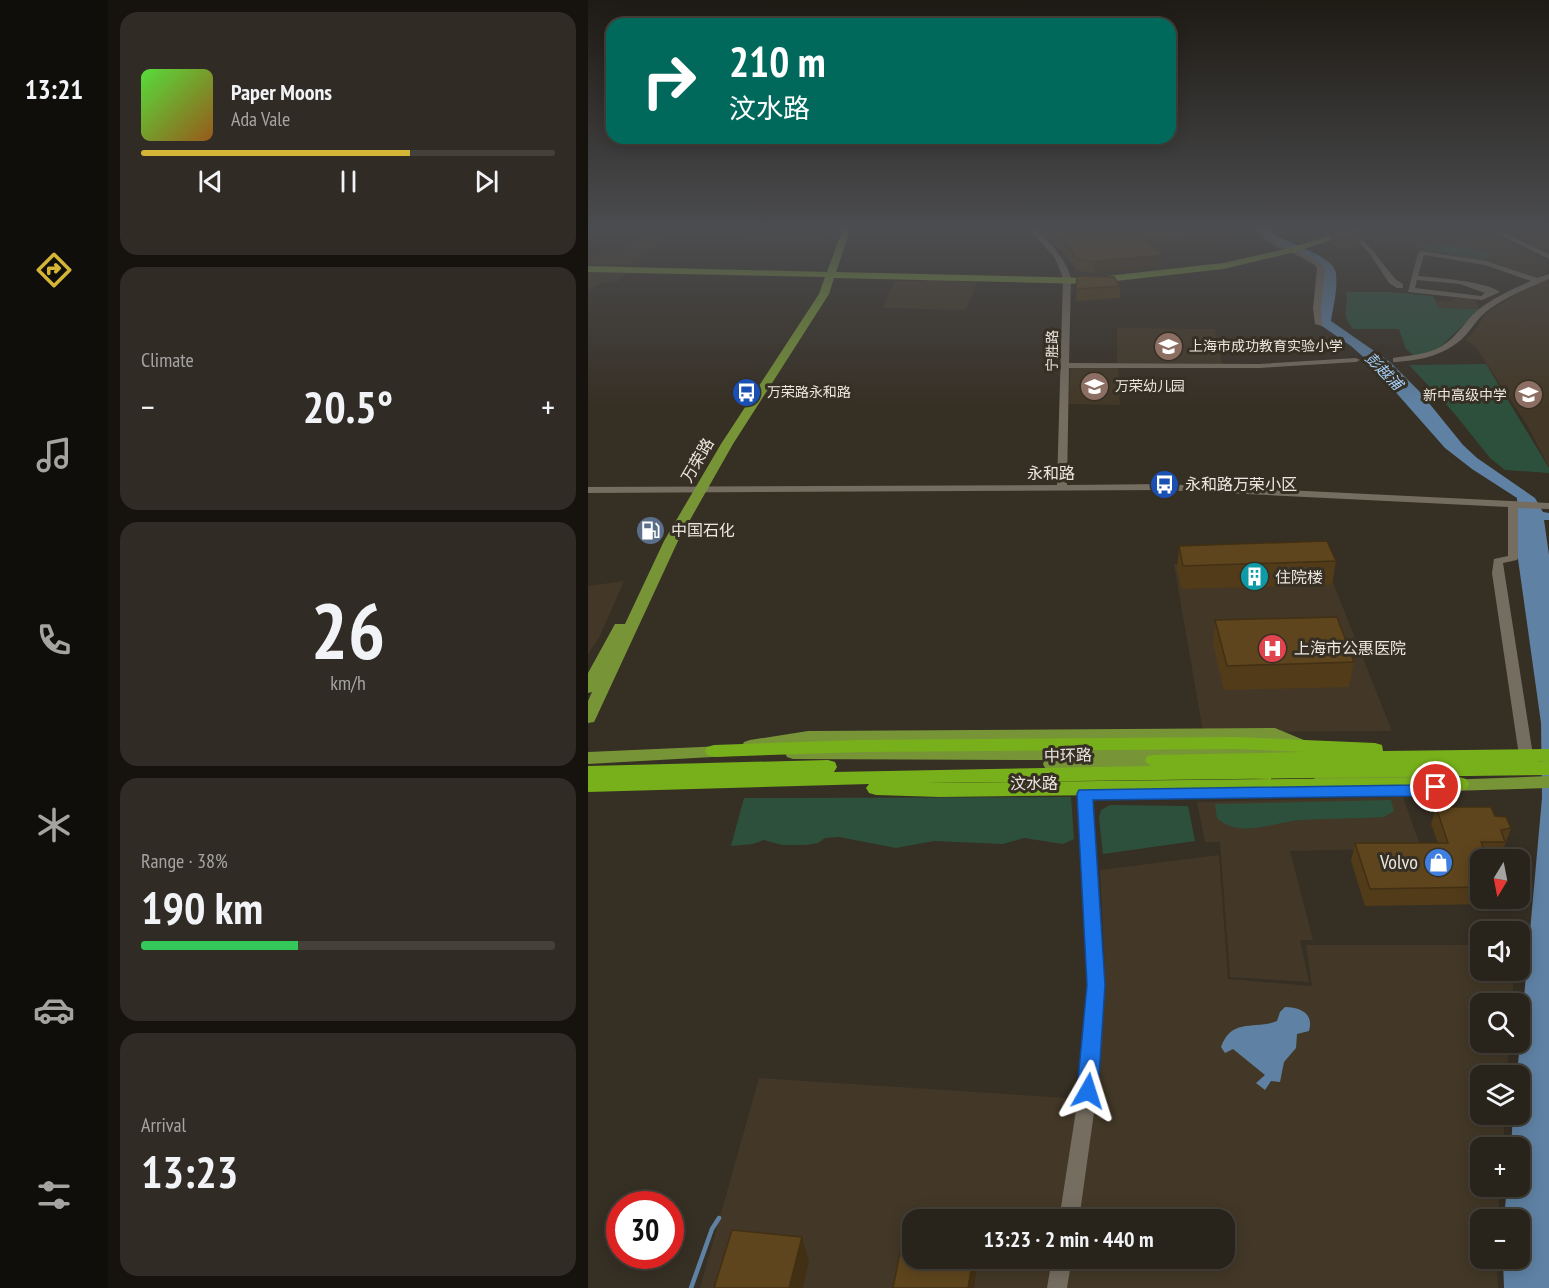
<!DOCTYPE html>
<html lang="en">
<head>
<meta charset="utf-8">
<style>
  :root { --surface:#28231b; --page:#302b24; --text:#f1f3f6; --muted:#a5a4a3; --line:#44403a; --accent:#d4b535 }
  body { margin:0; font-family:"PT Sans Narrow","Noto Sans SC",sans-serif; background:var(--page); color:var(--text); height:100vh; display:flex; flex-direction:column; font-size:22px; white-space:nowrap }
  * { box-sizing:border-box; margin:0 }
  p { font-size:20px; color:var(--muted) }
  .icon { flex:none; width:33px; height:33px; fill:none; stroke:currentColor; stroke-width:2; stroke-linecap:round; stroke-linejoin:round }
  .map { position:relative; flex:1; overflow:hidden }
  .side { display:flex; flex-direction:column; gap:12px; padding:12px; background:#16130f; width:480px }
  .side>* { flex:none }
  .guide { position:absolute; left:18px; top:18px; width:570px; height:126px; border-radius:18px; box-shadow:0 3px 15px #0003,0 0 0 2px var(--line); background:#00695c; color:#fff; overflow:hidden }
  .needle { width:39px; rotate:190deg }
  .buttons { position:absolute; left:882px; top:849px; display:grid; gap:12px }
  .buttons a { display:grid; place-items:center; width:60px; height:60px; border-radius:12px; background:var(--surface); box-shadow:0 3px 15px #0003,0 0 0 2px var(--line); font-size:30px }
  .speed { position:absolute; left:18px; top:1191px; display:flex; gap:12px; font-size:30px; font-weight:700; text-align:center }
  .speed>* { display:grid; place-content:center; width:78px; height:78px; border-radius:50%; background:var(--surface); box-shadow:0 3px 15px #0003,0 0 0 2px var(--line); line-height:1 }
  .speed .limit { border:9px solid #d22; background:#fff; color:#111 }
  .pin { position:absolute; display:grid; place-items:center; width:51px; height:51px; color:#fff; margin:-26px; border:3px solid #fff; border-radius:50%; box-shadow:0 2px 6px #0007 }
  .me { position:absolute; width:66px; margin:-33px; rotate:6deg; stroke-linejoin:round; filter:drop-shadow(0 0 4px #0008) }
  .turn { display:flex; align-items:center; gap:21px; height:126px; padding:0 24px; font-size:27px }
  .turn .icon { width:78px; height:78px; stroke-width:2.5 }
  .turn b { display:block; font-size:42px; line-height:51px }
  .big { font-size:45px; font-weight:700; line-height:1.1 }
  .side .tile { flex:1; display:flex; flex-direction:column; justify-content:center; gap:9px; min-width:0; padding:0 21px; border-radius:18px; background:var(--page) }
  .side .dial { align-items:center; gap:0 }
  .dial b { font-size:78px; line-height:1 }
  .song { display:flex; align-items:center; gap:18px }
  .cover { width:72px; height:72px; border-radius:9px; background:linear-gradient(135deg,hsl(110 70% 55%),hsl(30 70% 35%)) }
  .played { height:6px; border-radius:3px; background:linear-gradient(90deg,var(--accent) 65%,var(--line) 65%) }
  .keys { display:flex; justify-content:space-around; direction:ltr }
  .heat { display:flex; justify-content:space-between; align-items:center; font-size:33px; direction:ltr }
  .charge { height:9px; border-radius:4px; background:linear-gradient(90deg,#34c759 38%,var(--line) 0) }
  .trip { position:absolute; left:314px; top:1209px; width:333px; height:60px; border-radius:18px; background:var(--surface); box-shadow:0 3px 15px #0003,0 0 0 2px var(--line); font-weight:700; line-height:60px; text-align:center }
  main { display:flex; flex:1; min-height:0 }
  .menu { display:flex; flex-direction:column; width:108px; justify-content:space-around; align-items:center; background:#100e0b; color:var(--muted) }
  .menu .icon { width:42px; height:42px }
  .menu .on { color:var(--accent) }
  .menu b { font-size:27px; color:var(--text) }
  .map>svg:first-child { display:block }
</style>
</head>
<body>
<main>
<nav class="menu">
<b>13:21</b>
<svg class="icon on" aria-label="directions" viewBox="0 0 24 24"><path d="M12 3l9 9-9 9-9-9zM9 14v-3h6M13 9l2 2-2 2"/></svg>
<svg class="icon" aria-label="music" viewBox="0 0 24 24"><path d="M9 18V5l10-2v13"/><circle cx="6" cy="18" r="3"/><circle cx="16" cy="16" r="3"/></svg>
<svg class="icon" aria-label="phone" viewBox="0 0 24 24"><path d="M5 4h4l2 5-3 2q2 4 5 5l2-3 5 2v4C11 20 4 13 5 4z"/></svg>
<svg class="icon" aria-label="climate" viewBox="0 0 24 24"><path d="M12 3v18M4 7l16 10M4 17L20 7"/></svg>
<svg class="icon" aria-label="car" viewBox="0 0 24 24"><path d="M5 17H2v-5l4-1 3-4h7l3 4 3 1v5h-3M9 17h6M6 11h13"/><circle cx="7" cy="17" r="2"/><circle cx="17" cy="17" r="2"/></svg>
<svg class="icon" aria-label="filters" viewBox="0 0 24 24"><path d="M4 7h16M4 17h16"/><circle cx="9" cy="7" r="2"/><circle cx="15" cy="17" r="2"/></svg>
</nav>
<section class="side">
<div class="tile">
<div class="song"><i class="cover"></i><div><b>Paper Moons</b><p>Ada Vale</p></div></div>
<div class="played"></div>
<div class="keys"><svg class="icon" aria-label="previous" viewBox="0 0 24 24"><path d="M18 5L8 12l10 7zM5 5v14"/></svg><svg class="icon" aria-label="pause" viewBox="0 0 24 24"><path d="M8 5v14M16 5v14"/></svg><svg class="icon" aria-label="next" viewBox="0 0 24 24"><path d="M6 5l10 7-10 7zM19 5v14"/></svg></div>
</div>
<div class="tile"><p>Climate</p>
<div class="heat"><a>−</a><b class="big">20.5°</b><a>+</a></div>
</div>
<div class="tile dial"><b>26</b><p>km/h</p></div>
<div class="tile"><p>Range · 38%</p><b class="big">190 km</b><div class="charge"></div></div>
<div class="tile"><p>Arrival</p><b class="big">13:23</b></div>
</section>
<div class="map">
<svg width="961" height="1288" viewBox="0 0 961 1288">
  <rect width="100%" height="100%" fill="#362f24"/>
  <path fill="#433827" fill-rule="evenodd" d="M180,228H242L235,242L227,243L150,242Z
    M783,228H892L958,260L961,267L959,272L947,278L899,262L825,251L829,243L819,240L774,241L768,234Z
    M908,228H961V254L949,248Z
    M52,238L75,239L46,266L0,265V257L38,247Z
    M0,269L42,270L29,282L14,283L0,290Z
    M340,279L390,280L378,310L295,308L306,281H339Z
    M961,279V467L939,425L887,346L877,340L888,329L897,314L938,288Z
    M864,298L887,299L892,309L851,308L847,301L865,302Z
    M529,328L627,329L634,364L529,363Z
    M482,367H530L532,405L481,404Z
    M736,560L804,731L615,732L586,564Z
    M36,581L11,638L0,654V586Z
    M815,797L833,848L702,851L725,940H712L721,982L642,977L632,842H617L609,802Z
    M631,855L640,979L724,986L718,945H892V970L926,971L924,1003L892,1004V1042L921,1043L919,1075L892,1076V1114L917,1115L915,1147L892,1148V1186L912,1187L910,1219L892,1220V1258L909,1259L910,1288H112L171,1078L510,1100L517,973L512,870ZM324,1220H636V1258H324Z"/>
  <path fill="#2d503d" d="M848,242L897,251L903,257L892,260L840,250L834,246Z
    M758,292H803L845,296L851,308L892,309L849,350L827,356L818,349L811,329H765C751,312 762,310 758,292Z
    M898,364L961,468V473L917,470L902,458L866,413L821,365Z
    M483,797L486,839L475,844L436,838L415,844L346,841L308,848L251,837L237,838L230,843L218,845H194L176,840L165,844L143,846L156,798Z
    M803,800L806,811L796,817C769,819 741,818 713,820C686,822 652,839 629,818L627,804Z
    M522,805L600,806L607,841L515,854L511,818L513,810Z"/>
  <path fill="#5f82a4" d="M675,228H684L683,232C698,244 747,255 748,274C750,289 745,307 743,321L802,362L832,392L875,445L889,458L947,498L955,512L961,513V520H956L961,555V1288H916L915,1259L932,1258V1220L916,1219L919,1187L932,1186V1148L923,1147L925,1115L932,1114V1076L929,1075L954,798L953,723L930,559L929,498L884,469L857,448L781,362L763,346L731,324L730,265L691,245L674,233Z
    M697,1007C713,1007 726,1014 721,1031L709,1034L708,1048L696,1062L692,1082L683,1081L677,1090L668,1083L677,1075L645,1049L637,1053L633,1047C644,1017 666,1030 689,1021L692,1012Z"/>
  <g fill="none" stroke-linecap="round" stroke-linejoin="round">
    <path stroke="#5f82a4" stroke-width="4.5" d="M103,1288L124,1229L131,1218"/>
    <path fill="#756d60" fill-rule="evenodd" d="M440,228H447C462,243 477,257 483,278L481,363L671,364L768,358L772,360L768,362L671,368H481L479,485L576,484L961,503V509L930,508V558L929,560L915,563L944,749L942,752H932L930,749L904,573L906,559L920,556V507L576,490L0,493V487L469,485L475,278L467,258Z
      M669,228H675L676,233C693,249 716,250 734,265L737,269L733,308L734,326L727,324L725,308L729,269L728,266C721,262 714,257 706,254C692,248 680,245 669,232Z
      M898,228H906L961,254V259Z
      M762,231H766L786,252L807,279L815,284V288H809L801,283L782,254L762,233Z
      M833,251L898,261L949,278L961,274V279C940,288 917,297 899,311C890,318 884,328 877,336C858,355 834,360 808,362H805V358C822,355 839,355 854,346C870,336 877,321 890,310C906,297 925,289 943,281L897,265L836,255L830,276C850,278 897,281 912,292L894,300L820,292L830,253ZM829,280L872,284L897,293L893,296L827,288Z
      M497,789L502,790L504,794L516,985L509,1091L491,1220H471L491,1091L500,985L490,794L492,790Z
      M464,1258H484L479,1288H459Z"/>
    <path fill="#779537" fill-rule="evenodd" d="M255,228H263L248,272L501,278L635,263L702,248L768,228H781L707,252L635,269L501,284L246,278L241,294L145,444L90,541L8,718L6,722L0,723V701L4,692L0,693V673L27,624H37L76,541L133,444L231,294L237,277L0,272V266L239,272Z
      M687,728L723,743L725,746L736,748L738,752L736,756L730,758L583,759L588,764L586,768L580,770H463L457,768L455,764L457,760L205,759L199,757L197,753L199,749L205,747L301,749L701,746L685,740L220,743L162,752L156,750L154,746L156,742L162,740L220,731Z
      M136,746L142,748L144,752L142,756L0,764V752Z
      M827,771L855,777L857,780L961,776V788L862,791L856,789L854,786L849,787L827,783L735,785L729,783L726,779L729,775L735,773Z"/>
    <path fill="#78b01b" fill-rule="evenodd" d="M649,737L787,743L794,745L795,751L961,749V761L950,762L961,761V775L338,783L871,777L878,779L881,784L878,789L871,791L352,797L288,795L281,793L278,788L281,784L0,792V766L240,760L247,762L249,767L246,772L563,766L557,761L559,756L566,755L717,752L649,749L272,752L126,757L119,755L117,751L119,747L126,745L272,740Z"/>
  </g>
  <path fill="#513b19" d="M450,228H667L666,230L638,233L637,242L570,250L576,255L575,267L506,273L489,271L478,255Z
    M918,228H961V239H953L927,232Z
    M743,234L773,238L772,247L751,248L742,243Z
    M489,276L532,286V298L488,301Z
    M591,546L748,561L744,585L594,589L589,569Z
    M627,620L766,662L761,687L636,690L625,644Z
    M848,807L907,816L923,828L912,859L892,860V898H907L905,904L777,906L763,861L767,843H850L843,824Z"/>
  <path fill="#423014" d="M628,228H667L666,230L638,233L637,242L557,252V240Z
    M576,255L575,267L506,273V261Z
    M214,1237L221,1261L215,1288H201Z
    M385,1258H390L386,1288H380Z"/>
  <path fill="#5e451d" stroke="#423014" stroke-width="1.5" d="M462,228H636L638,230L557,240L576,255L506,261L489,259L478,243Z
    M763,228L773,238L753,239L743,234Z
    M489,276L526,277L532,286L488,289Z
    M739,541L748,561L595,566L591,546Z
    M749,617L766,662L639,666L627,620Z
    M848,807H903L907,816L918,817L923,828L913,830L917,842H893L900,860H892V887L782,889L767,843H860Z
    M318,1222L324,1223V1258H385L380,1288H305Z
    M144,1230L214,1237L201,1288H126Z"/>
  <linearGradient id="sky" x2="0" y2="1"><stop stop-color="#1e1a14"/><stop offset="0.56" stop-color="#4c4d50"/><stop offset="1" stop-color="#4c4d50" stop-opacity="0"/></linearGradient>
  <rect width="961" height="408" fill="url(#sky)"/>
  <path fill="#1a73e8" stroke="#114b97" stroke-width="1.5" d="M848,782L854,783L856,787L854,791L825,796L505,800L517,985L510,1091L507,1098L500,1100L492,1098L489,1091L499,985L489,794L491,790L825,785Z"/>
  <defs>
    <symbol id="school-disc" viewBox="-11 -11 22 22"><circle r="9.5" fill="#8d6e63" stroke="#362f24"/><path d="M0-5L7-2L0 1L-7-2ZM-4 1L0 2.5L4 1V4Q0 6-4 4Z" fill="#fff"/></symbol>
    <symbol id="bus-disc" viewBox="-11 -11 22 22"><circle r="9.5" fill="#1a4fb4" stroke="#362f24"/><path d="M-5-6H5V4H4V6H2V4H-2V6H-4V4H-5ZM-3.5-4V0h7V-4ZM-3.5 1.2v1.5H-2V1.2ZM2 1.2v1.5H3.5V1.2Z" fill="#fff"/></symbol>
    <symbol id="fuel-disc" viewBox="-11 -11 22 22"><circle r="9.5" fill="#5c6f8a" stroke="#362f24"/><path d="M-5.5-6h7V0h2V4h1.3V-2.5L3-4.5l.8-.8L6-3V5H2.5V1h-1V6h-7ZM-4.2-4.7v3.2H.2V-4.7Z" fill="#fff"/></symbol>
    <symbol id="building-disc" viewBox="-11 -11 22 22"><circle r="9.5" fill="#0f9aa8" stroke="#362f24"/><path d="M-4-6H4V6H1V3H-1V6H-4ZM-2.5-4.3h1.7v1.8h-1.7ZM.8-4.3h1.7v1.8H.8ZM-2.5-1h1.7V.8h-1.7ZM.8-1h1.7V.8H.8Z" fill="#fff"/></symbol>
    <symbol id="hospital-disc" viewBox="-11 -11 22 22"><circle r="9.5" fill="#e0444e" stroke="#362f24"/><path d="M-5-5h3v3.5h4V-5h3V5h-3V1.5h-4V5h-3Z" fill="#fff"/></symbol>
    <symbol id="shop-disc" viewBox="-11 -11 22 22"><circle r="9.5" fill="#3f7fe0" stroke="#362f24"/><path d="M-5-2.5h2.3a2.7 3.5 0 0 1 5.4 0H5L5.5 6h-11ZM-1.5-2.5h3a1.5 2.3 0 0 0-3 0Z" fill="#fff"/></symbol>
  </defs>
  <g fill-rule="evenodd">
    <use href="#school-disc" x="564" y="330" width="33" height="33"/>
    <use href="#school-disc" x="490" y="370" width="33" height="33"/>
    <use href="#bus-disc" x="142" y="376" width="33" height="33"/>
    <use href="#school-disc" x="924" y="378" width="33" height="33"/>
    <use href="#bus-disc" x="560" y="468" width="33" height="33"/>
    <use href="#fuel-disc" x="46" y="514" width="33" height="33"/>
    <use href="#building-disc" x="650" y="560" width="33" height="33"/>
    <use href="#hospital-disc" x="668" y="632" width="33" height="33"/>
    <use href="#shop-disc" x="834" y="846" width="33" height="33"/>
  </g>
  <g text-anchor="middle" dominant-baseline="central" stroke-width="6" stroke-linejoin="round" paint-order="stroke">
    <g font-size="14" fill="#ebe6df" stroke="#362f24" text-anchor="start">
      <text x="601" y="346">上海市成功教育实验小学</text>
      <text x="527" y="386">万荣幼儿园</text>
      <text x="179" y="392">万荣路永和路</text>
      <text x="919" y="395" text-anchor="end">新中高级中学</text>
    </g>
    <g font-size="14" fill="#ebe6df" stroke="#362f24">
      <text transform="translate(464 351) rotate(-89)">宁胜路</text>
    </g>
    <g font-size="15" font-style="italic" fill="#a5d0fc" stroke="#362f24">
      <text transform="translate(796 371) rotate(45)">彭越浦</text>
    </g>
    <g font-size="16" fill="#ebe6df" stroke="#362f24">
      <text transform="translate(109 460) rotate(-60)">万荣路</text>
      <text x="463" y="473">永和路</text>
      <text transform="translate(480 755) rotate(-1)">中环路</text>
      <text x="446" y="783">汶水路</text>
    </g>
    <g font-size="16" fill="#ebe6df" stroke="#362f24" text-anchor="start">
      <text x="597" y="484">永和路万荣小区</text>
      <text x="83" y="530">中国石化</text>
      <text x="687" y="577">住院楼</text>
      <text x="706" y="648">上海市公惠医院</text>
    </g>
    <g font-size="20" fill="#ebe6df" stroke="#362f24" text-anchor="end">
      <text x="830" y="862">Volvo</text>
    </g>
  </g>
</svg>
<div class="buttons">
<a><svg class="needle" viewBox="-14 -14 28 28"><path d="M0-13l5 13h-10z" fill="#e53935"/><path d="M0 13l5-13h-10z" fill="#a5a4a3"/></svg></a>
<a><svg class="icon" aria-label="sound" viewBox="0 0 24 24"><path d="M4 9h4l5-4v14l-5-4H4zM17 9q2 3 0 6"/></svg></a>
<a><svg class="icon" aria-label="search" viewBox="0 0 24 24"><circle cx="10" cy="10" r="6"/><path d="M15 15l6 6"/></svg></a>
<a><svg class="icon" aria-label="layers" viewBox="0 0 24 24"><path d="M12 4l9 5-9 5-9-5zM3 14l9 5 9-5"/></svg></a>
<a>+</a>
<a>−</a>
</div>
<div class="speed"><div class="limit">30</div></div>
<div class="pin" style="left:848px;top:787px;background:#d93025"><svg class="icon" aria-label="arrive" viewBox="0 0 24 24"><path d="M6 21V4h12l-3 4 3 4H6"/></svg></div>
<svg class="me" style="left:500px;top:1091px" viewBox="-20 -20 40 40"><path d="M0-17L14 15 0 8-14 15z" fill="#1a73e8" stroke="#fff" stroke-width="4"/></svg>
<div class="trip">13:23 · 2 min · 440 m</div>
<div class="guide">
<div class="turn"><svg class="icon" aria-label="right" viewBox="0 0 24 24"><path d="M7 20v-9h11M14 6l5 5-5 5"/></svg><div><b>210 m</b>汶水路</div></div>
</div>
</div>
</main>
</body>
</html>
